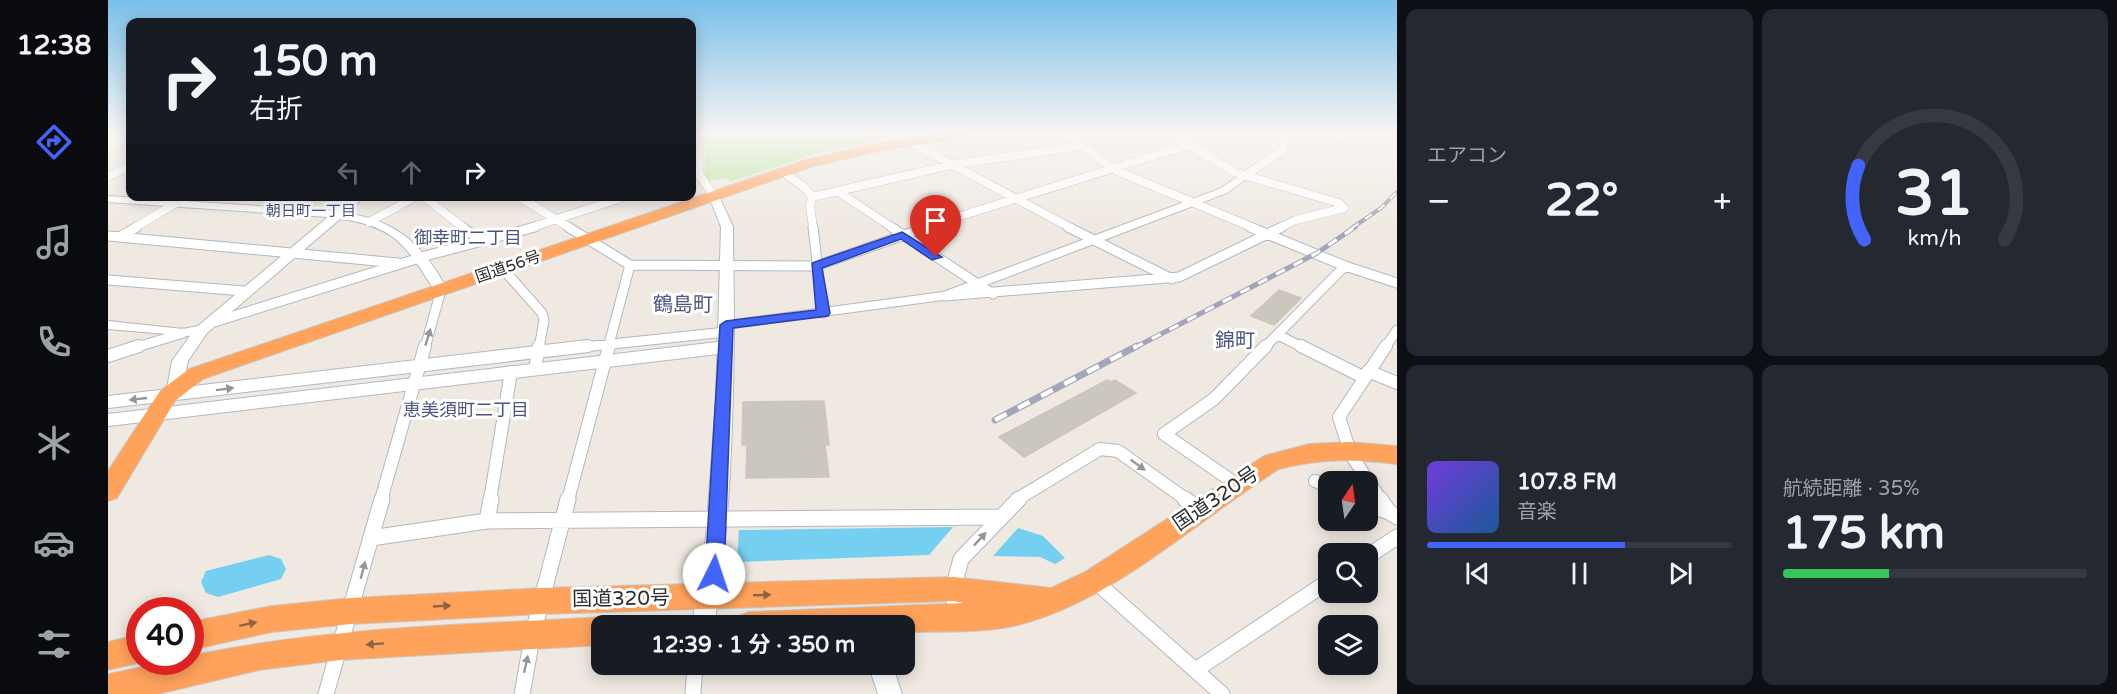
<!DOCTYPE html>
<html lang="ja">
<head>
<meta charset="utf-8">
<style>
  :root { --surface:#171b24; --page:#242831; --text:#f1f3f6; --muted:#9ea1a6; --line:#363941; --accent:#4264fb }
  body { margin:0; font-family:"Varela Round","Noto Sans JP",sans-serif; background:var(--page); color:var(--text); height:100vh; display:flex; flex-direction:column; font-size:22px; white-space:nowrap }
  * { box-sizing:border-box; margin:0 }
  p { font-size:20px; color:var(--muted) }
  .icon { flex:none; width:33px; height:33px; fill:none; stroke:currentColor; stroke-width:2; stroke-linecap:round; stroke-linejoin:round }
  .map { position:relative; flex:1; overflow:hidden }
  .side { display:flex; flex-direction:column; gap:9px; padding:9px; background:#0d0f14; width:720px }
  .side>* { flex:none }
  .guide { position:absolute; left:18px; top:18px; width:570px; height:183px; border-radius:12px; box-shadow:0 3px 15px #0003; background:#171b24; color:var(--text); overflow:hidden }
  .needle { width:39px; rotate:13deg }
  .tools { position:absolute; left:1210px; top:471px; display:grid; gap:12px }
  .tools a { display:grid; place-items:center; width:60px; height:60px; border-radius:12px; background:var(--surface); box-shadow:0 3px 15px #0003; font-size:30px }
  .speed { position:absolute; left:18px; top:597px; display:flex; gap:12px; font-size:30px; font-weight:700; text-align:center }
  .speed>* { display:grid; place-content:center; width:78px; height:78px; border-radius:50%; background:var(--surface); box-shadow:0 3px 15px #0003; line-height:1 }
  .speed .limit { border:9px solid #d22; background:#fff; color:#111 }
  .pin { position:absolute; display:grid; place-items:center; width:51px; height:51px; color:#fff; margin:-62px -26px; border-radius:50% 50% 50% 0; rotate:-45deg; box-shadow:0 0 6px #0007 }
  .pin .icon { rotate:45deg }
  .me { position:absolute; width:66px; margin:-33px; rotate:4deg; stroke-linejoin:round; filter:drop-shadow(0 0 4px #0008) }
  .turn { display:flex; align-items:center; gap:21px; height:126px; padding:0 24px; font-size:27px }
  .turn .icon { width:78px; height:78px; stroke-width:2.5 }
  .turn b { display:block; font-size:42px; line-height:51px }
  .lanes { display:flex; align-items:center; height:57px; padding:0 24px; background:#0003; justify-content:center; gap:30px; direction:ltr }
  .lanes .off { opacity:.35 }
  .big { font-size:45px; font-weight:700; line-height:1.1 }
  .side .widget { flex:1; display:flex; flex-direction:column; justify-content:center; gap:9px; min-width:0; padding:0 21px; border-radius:12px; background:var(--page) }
  .side .dial { align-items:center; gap:0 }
  .dial svg { height:156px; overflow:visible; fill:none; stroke:var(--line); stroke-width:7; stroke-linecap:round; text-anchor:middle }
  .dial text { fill:var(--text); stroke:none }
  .song { display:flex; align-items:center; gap:18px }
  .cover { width:72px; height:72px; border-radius:9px; background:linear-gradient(135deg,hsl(260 70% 55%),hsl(210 70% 35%)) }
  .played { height:6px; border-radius:3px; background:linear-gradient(90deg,var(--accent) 65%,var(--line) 65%) }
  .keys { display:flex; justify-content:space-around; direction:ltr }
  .heat { display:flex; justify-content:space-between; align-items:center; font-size:33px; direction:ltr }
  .charge { height:9px; border-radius:4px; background:linear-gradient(90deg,#34c759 35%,var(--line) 0) }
  .side .tiles { flex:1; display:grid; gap:9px; grid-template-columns:repeat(2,1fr) }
  .trip { position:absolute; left:483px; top:615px; width:324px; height:60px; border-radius:12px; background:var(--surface); box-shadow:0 3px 15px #0003; font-weight:700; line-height:60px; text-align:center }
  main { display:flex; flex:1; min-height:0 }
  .menu { display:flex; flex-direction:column; width:108px; justify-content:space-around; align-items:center; background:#090b0e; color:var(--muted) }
  .menu .icon { width:42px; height:42px }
  .menu .active { color:var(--accent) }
  .menu b { font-size:27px; color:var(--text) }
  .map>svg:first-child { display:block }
</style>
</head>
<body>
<main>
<nav class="menu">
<b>12:38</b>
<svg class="icon active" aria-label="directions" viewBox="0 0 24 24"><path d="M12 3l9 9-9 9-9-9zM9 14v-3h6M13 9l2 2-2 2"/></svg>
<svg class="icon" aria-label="music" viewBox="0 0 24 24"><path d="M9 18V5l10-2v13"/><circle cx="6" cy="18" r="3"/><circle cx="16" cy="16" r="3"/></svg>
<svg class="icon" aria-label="phone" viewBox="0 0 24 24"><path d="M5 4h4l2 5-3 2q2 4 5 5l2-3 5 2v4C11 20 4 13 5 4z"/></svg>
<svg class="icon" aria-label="climate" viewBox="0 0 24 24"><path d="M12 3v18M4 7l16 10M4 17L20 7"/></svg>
<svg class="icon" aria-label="car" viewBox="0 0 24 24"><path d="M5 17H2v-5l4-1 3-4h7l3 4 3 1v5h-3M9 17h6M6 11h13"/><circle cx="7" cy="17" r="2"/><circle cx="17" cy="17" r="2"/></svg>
<svg class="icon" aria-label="filters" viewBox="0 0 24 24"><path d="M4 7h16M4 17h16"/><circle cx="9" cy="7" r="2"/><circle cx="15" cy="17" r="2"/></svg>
</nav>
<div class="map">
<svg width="1289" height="694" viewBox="0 0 1289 694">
  <rect width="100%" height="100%" fill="#efe9e1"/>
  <path fill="#b6e59e" d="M598,133H781L786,137L708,154L624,181L618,178L600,181L597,177Z"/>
  <path fill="#75cff0" d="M845,527L821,555L629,562L631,530Z
    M910,528L935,536L957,558L947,564L932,557L885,556Z"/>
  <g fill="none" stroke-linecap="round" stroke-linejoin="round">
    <path fill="#75cff0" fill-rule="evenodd" d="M161,555L173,559L178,569L173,579L110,597L98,593L93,582L98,571Z"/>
  </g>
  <path fill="#cbc7bf" stroke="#cbc5ba" stroke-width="1.5" d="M1171,290L1193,298L1166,325L1143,316Z
    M999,380L1003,382L1007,380L1028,393L916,457L891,437Z
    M716,401L721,445H717L721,477L638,478L639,445H634L635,402Z"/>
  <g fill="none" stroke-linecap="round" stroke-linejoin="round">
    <defs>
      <path id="street-far3" d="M590,133L591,174L606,196
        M785,133L963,228
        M956,133L1009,171L1146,228
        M1062,133L1126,172L1231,203L1236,208L1188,220L1171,228
        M1228,139L1239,133
        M0,142L22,143
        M675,172L697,188L704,197
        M1137,175L1173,152L1181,133
        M0,177L22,166
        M729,191L785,228
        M315,196L356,228
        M410,196L462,228
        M704,197L843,165L972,146
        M704,197L702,205L705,228
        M261,222L309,196
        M26,228L80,196
        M422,228L519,196
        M814,228L1080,145"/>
      <path id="street-far2" d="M354,227L373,241
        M460,227L522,265L708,266L819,227
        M705,227L715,313
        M783,227L885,294
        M960,227L1064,279
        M1142,227L1237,266L1289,283
        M0,236L290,263
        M11,237L29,227
        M395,269L434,313L436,320L431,348
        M0,280L136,291
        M837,296L1071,277L1174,227
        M103,323L321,255L427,227
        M1170,335L1196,348
        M26,348L75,333
        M317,348L333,290
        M466,348L618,332
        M500,348L522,265
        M610,348L618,347
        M1156,348L1237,266
        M1277,348L1289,330"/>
      <path id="street-far1" d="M1193,346L1255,377
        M0,356L31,346
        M427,369L431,346
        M1260,371L1289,383
        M0,402L480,346
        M0,420L618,347
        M1207,481L1221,487
        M1128,484L1056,434L1106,399L1158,346
        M273,500L317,346
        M382,500L403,372
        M460,500L501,346
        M908,500L992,449L1010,451L1079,500
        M1273,500L1243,455L1231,417L1278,346"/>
      <path id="street" d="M1077,499L1091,509
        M1272,499L1281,512L1289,517
        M1260,505L1281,512
        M379,521L383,499
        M263,538L379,521L892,517
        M1260,556L1289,537
        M987,581L1114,694
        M848,616L845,589L853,559L911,499
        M1089,669L1221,581
        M218,694L274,499
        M414,694L425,633L460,499
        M585,694L587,664"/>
      <path id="secondary" d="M1137,172L1142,175L1141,177L1119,193L842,299L626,328C625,428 622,527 606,626H584L598,537L608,401L613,227L601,196L602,194L611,196L625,227L626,320L835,292L1111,189Z
        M0,196L227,211L245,196H257L239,213C292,222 314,245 340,290L338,293H328C300,249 289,226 232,219L99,333L80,361L73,392H61L59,388L64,361L82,336L0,329V321L75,329L90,326L220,217L0,202Z
        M760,664H784L794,694H770Z"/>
      <path id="highway" d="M833,133H864L858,137L776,150L706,166L95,379L67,401L9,498L0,501V471L52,391L81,369L697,160L776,142Z
        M1241,442L1289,446V464C1246,459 1214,458 1171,469C1086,522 1001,606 901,627C870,633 829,631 796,632V626H627L631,616L641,612L857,603L845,601L434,614L243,624L164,632L82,650V622L164,606L243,598L434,588L845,577L943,588L977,572L1156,456L1201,444Z
        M494,617L504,621L506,626H494V645L232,660L151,670L50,694H0V674L59,662H82V656C218,627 356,625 494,617Z
        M32,634V662H34L0,670V642Z"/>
    </defs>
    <use href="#street-far3" stroke="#b4b7c1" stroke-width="9"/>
    <use href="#street-far2" stroke="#b4b7c1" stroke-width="11"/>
    <use href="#street-far1" stroke="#b4b7c1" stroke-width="14"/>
    <use href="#street" stroke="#b4b7c1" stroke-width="17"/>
    <use href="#secondary" stroke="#b4b7c1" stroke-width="2"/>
    <use href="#highway" stroke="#c9c9c9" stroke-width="2"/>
    <use href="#street-far3" stroke="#fff" stroke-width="8"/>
    <use href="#street-far2" stroke="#fff" stroke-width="9"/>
    <use href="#street-far1" stroke="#fff" stroke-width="12"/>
    <use href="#street" stroke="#fff" stroke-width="15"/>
    <use href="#secondary" fill="#fff" fill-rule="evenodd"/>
    <use href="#highway" fill="#ffa35c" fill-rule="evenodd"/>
    <defs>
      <path id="rail-far2" d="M1244,228L1273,208L1289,192"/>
      <path id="rail-far1" d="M1026,348L1209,253L1247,227"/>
      <path id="rail" d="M887,420L1029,346"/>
    </defs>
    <use href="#rail-far2" stroke="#a3a6b8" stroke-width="4"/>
    <use href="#rail-far1" stroke="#a3a6b8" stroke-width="5"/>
    <use href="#rail" stroke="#a3a6b8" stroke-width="7"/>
    <use href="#rail-far2" stroke="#fff" stroke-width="2" stroke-dasharray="8" stroke-linecap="butt"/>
    <use href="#rail-far1" stroke="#fff" stroke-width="3" stroke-dasharray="10" stroke-linecap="butt"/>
    <use href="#rail" stroke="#fff" stroke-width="4.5" stroke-dasharray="13" stroke-linecap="butt"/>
  </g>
  <defs><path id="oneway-solid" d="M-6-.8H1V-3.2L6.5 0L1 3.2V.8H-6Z" transform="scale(1.5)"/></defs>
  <g fill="#969696">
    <use href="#oneway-solid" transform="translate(320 337) rotate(-73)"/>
    <use href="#oneway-solid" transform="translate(117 389) rotate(-7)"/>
    <use href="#oneway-solid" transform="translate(30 399) rotate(174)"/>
    <use href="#oneway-solid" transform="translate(1030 465) rotate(36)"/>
    <use href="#oneway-solid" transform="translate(872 539) rotate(-47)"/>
    <use href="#oneway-solid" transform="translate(255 570) rotate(-75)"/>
    <use href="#oneway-solid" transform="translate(418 664) rotate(-78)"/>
  </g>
  <g fill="#8c6343">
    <use href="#oneway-solid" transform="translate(654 595) rotate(-2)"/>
    <use href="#oneway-solid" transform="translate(334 606) rotate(-3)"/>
    <use href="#oneway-solid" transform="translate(140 624) rotate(-12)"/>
    <use href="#oneway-solid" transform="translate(267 644) rotate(176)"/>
  </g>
  <linearGradient id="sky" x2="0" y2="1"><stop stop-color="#7abfeb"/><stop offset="0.58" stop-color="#f8f5f2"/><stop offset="1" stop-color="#f8f5f2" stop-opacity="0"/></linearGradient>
  <rect width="1289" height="230" fill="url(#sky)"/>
  <path fill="#4264fb" stroke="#2b41a3" stroke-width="1.5" d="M794,232L834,257L824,260L793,239L714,268L722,313L720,316L625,328L616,574L613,580L606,583L600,580L597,574L612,325L618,321L708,310L704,263Z"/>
  <g text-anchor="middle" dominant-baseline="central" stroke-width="6" stroke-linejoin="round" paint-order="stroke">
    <g font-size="15" fill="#4d5680" stroke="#fff">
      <text x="203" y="211">朝日町一丁目</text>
    </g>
    <g font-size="16" fill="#2e2e2e" stroke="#fff">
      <text transform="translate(400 267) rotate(-19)">国道56号</text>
    </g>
    <g font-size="18" fill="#4d5680" stroke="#fff">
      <text x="360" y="238">御幸町二丁目</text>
      <text x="358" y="410">恵美須町二丁目</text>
    </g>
    <g font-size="20" fill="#4d5680" stroke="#fff">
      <text x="575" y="305">鶴島町</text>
      <text x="1127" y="341">錦町</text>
    </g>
    <g font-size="20" fill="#2e2e2e" stroke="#fff">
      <text transform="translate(1108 499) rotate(-34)">国道320号</text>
      <text transform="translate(513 599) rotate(-1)">国道320号</text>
    </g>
  </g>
</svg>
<div class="tools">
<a><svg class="needle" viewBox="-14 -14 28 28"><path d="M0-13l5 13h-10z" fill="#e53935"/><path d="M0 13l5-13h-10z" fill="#9ea1a6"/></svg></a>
<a><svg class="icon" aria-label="search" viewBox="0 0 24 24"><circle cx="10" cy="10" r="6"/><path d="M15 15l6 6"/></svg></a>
<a><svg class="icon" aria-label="layers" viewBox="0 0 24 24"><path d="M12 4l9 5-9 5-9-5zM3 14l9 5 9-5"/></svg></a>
</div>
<div class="speed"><div class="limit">40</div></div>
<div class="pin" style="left:828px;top:257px;background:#d93025"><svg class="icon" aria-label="arrive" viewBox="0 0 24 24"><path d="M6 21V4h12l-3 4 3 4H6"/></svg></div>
<svg class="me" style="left:606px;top:574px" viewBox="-20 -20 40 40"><circle r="19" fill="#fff"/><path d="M0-13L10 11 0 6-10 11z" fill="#4264fb"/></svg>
<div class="trip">12:39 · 1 分 · 350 m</div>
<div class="guide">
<div class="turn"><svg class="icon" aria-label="right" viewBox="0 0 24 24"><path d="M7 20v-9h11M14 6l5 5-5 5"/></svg><div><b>150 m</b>右折</div></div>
<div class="lanes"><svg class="icon off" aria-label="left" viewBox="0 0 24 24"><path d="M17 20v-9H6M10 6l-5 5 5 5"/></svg><svg class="icon off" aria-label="ahead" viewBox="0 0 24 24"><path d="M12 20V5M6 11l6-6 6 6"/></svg><svg class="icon" aria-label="right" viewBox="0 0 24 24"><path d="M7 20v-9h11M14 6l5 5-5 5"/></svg></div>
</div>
</div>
<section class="side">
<div class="tiles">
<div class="widget"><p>エアコン</p>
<div class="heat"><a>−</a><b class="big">22°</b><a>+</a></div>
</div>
<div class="widget dial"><svg viewBox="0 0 100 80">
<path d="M14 69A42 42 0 1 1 86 69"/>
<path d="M14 69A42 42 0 0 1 11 31" stroke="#4264fb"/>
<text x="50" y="56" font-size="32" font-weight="700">31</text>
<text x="50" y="72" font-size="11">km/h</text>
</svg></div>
<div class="widget">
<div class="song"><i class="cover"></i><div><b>107.8 FM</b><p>音楽</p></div></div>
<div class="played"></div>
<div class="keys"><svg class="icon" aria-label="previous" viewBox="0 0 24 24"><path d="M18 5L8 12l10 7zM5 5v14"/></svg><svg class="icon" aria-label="pause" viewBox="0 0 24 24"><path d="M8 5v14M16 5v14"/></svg><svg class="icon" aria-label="next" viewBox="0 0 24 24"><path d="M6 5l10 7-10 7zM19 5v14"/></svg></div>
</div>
<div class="widget"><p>航続距離 · 35%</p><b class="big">175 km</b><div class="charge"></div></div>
</div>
</section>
</main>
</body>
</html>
